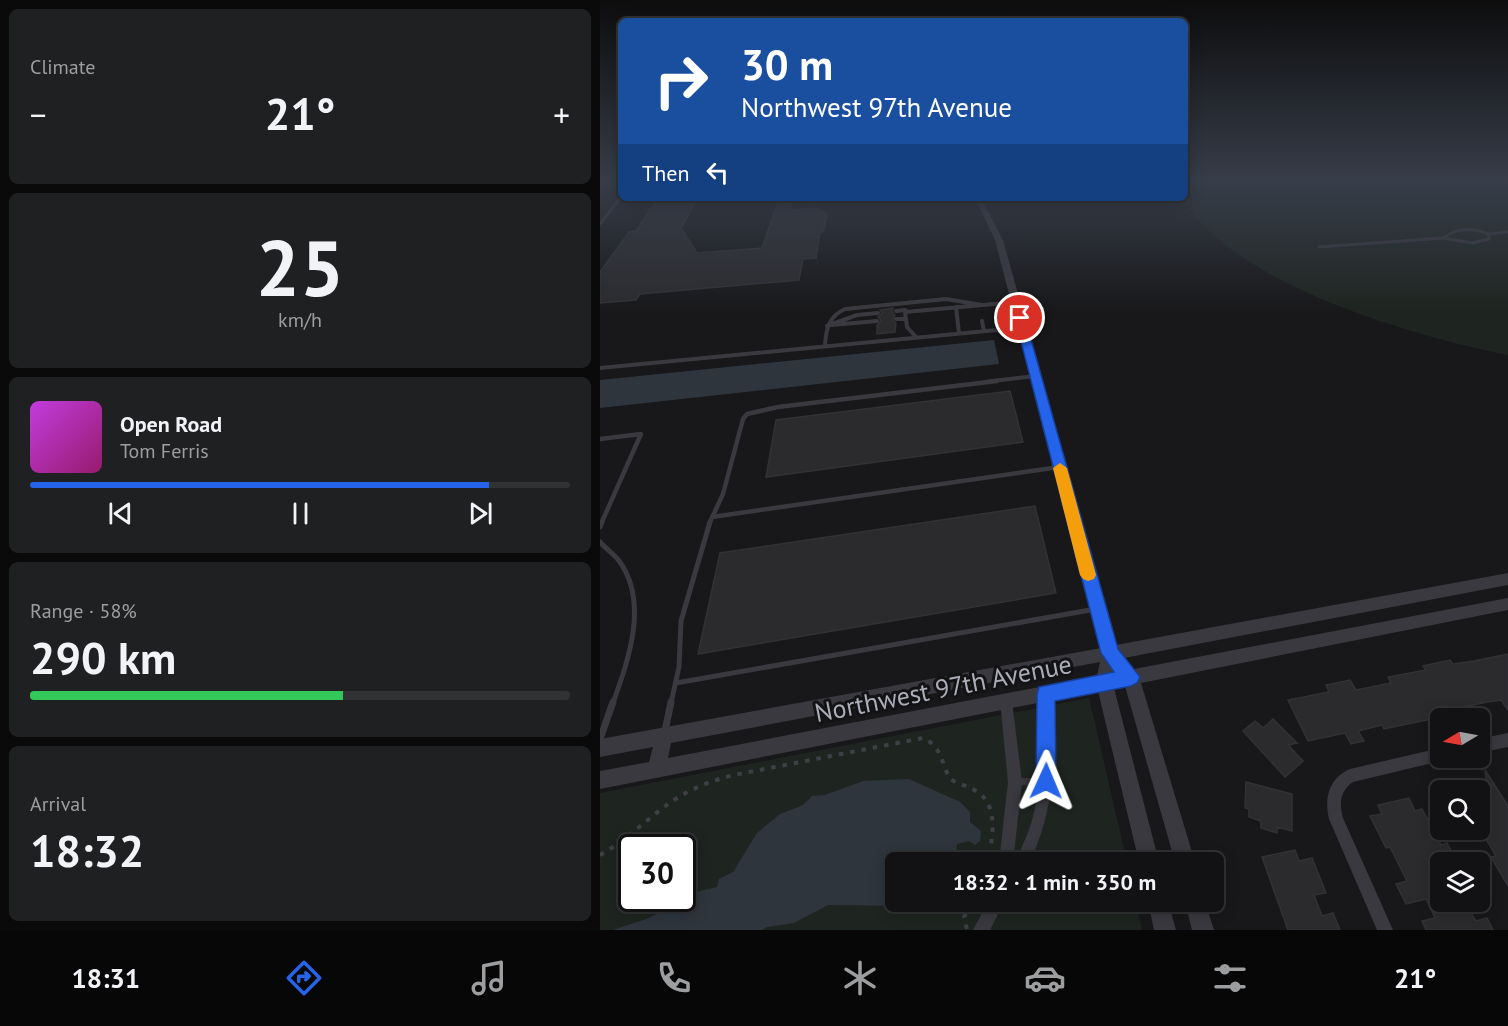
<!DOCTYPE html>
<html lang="en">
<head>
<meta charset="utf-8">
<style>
  :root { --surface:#121214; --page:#1f2022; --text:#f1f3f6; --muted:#9c9ea0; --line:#313234; --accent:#2563eb }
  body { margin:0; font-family:"PT Sans",sans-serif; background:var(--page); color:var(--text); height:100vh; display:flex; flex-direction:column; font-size:22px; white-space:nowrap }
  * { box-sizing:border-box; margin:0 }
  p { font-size:20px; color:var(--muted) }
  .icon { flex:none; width:33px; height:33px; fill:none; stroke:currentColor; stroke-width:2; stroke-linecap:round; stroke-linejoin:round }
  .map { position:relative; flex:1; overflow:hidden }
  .side { display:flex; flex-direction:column; gap:9px; padding:9px; background:#0a0a0b; width:600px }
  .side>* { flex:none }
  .banner { position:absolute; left:18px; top:18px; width:570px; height:183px; border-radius:9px; box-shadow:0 3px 15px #0003,0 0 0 2px var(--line); background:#1a4fa0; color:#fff; overflow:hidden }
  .needle { width:39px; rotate:260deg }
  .tools { position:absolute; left:830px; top:708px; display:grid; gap:12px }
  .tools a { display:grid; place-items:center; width:60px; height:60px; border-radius:9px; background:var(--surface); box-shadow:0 3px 15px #0003,0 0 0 2px var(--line); font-size:30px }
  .speed { position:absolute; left:18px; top:834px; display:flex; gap:12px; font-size:30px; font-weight:700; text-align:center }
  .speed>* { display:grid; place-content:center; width:78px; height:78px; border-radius:50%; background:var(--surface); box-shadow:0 3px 15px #0003,0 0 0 2px var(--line); line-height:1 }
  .speed .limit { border:3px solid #111; border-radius:9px; background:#fff; color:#111 }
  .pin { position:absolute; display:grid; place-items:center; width:51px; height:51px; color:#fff; margin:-26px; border:3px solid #fff; border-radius:50%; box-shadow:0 2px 6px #0007 }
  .me { position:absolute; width:66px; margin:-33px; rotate:1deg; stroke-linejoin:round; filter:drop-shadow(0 0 4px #0008) }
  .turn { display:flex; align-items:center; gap:21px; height:126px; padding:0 24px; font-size:27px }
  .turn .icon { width:78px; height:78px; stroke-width:2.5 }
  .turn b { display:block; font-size:42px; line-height:51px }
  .then { display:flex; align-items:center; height:57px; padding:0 24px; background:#0003; gap:12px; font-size:22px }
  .big { font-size:45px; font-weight:700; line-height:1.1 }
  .side .widget { flex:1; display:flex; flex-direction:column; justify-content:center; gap:9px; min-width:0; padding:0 21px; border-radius:9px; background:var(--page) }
  .side .dial { align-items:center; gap:0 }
  .dial b { font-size:78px; line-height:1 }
  .song { display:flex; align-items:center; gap:18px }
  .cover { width:72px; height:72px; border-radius:9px; background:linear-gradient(135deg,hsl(290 70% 55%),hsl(320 70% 35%)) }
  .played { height:6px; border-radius:3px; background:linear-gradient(90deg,var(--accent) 85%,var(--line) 85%) }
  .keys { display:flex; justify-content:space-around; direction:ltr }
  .heat { display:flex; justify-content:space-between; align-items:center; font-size:33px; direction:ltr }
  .charge { height:9px; border-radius:4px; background:linear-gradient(90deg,#34c759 58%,var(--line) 0) }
  .trip { position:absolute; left:285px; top:852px; width:339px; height:60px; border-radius:9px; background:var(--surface); box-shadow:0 3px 15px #0003,0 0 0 2px var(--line); font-weight:700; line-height:60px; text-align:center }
  .tabs { display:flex; height:96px; justify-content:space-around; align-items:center; background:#070708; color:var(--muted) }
  .tabs .icon { width:42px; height:42px }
  .tabs .current { color:var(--accent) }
  .tabs b { font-size:27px; color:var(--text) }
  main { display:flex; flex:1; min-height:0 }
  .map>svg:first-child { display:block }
</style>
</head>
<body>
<main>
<section class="side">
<div class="widget"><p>Climate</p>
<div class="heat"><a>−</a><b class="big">21°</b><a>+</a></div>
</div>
<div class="widget dial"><b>25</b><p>km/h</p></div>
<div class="widget">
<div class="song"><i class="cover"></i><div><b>Open Road</b><p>Tom Ferris</p></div></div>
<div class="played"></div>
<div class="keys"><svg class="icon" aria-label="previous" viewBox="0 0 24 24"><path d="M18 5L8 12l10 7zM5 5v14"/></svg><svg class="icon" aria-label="pause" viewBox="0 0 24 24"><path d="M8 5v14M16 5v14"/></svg><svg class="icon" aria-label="next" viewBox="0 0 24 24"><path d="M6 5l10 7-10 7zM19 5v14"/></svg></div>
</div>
<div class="widget"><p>Range · 58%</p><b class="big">290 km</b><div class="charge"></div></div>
<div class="widget"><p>Arrival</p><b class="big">18:32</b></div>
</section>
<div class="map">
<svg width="908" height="930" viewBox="0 0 908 930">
  <rect width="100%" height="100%" fill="#18181a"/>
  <path fill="#1e2520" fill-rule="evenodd" d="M585,181H908V355C816,337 631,284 583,198H585Z
    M489,698L527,862H296V902H535L542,930H0V793ZM32,848H82V898H32Z"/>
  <path fill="#2e353d" d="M394,340L399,364L0,408V380Z
    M309,779L360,802L370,812V822L381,831L380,841L375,845L369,841L357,844L355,862H296V902H330L321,906L228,905L194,923L167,927L162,930H13L49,918L100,891L117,887L119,879L133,872L157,833L180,814L203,805L212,796L225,795L263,781Z"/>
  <path fill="#2b2b2e" stroke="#323236" stroke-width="1.5" d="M58,198H98L81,228L97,253L162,248L179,198H193L189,210L218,208L227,215L223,232H220L216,258L203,259L199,280L40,294L36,300L0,303V272L29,232L36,231Z
    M293,308L292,312L295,315L292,320L296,323L295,332L277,334V325L281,321L278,317L282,313L280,310Z
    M410,391L423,442L166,477L176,420Z
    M435,506L456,593L98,654L120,553Z
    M908,654V710L901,700L887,702L864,707L872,718H858L855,714L784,729L782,725L758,731L764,741L751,744L745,733L708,741L688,700L729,692L726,685L750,680L756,690L791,683L788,677L826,670L823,666L850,660L853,664L874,661Z
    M673,719L697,743L688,745L703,761L685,777L643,731L655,721L663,728Z
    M885,770L908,806V886L891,857L896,856L879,827V798L888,796Z
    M646,782L692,794V831L677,827V833L661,828V821L649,817V809L645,808Z
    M809,798L815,811L822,809L841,845L847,843L857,862H840V902H864L876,921L887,918L893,930H826L822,921L835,918L826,899L806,904L796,884L807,881L790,847L786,848L770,816L782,814L778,805Z
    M695,850L699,861L712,858L726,893L714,895L722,916L733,913L740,930H688L662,857Z"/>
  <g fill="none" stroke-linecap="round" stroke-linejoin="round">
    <path stroke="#3f4046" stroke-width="4" stroke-dasharray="4.5 7" stroke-linecap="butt" d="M0,855C27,840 49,817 74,800C92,788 113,780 134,775L323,738C342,746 341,763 350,779C358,784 368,786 376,791C400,805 392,840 388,862
      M367,929L364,917L372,902"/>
    <path stroke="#39393f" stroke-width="3" d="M0,224L21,197
      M843,238C858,227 872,228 889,234
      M719,247L843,238L872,243L889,239V234L908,232"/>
    <path stroke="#39393f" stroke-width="4" d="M356,307L359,333
      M296,311L305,310
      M296,319H305
      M382,321L384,331
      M232,325L277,321
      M227,326L257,315L278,313
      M316,337L307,327L305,312L416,302
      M225,345C226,329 229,316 245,309L346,299L382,305
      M0,368L397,330L424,335
      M384,382L435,376"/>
    <path stroke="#39393f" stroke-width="4.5" d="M0,439L41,434L1,524
      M112,517L459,467
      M109,524L123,494L143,419L147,414L178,407L397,381"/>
    <path stroke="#39393f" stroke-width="5" d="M0,527L2,522
      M0,542C6,549 15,555 20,562C49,604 28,661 13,703
      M76,683L496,609
      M71,703L79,667L81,621L110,522"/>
    <path stroke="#39393f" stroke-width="7" d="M65,731L71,702
      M0,739L13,702
      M416,782L443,781"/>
    <path fill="#39393f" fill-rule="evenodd" d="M446,688L450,690L452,694C457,754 455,807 430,862H416C420,849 427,837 431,824C443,782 443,737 440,694L442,690Z
      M406,695L410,697L412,701L422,782L413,862H399L408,782L400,701L402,697Z
      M908,733V747L879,753V739Z
      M840,748V758H846L845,760L753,782C740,791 739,803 743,818L793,930H777L729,819C724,798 729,778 750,769Z
      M388,902H404L390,930H373Z"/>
    <path fill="#39393f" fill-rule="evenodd" d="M375,198H381L403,240L516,645L908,573V585L524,658L534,669L908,598V610L541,683L595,862H575L525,686L514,688L559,862H539L498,691L0,789V771L49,762L53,747L0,757V739L501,648L395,240ZM500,662L497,676L68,758L71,743Z
      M548,902H568L576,930H554Z
      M585,902H605L614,930H592Z"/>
  </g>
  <linearGradient id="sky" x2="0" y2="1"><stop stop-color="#0d0d0e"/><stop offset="0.58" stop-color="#373d49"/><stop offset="1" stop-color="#373d49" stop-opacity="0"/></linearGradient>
  <rect width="908" height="312" fill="url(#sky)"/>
  <path fill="#2563eb" stroke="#184099" stroke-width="1.5" d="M420,315L425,318L518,649L540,677L537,683L531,686L455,701L456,781L453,789L446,792L439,789L436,781L437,694L439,687L514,672L501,653L415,318Z"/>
  <path fill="#f59e0b" d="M460,463L467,468L496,575L494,579L488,581L483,579L480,575L453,468Z"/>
  <g text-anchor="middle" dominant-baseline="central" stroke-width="6" stroke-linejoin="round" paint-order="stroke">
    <g font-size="26" fill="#abadb9" stroke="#131315">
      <text transform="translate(343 688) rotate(-11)">Northwest 97th Avenue</text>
    </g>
  </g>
</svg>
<div class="tools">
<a><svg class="needle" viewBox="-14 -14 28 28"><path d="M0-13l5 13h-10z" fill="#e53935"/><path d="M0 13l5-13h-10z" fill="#9c9ea0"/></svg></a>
<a><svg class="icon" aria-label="search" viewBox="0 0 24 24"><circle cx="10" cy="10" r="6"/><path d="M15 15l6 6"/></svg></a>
<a><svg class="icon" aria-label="layers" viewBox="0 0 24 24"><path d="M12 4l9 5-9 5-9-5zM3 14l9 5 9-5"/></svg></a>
</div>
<div class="speed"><div class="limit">30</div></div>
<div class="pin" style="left:420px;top:318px;background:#d93025"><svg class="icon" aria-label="arrive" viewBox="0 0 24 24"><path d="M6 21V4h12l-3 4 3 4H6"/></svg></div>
<svg class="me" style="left:446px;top:781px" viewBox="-20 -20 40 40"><path d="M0-17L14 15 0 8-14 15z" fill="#2563eb" stroke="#fff" stroke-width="4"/></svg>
<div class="trip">18:32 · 1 min · 350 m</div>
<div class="banner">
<div class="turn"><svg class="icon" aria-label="right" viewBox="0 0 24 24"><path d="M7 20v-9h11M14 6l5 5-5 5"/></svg><div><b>30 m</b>Northwest 97th Avenue</div></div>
<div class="then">Then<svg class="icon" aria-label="left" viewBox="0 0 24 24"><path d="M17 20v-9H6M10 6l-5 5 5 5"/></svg></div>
</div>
</div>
</main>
<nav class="tabs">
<b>18:31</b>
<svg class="icon current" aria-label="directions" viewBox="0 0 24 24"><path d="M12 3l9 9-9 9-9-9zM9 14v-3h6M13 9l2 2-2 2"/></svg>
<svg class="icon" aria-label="music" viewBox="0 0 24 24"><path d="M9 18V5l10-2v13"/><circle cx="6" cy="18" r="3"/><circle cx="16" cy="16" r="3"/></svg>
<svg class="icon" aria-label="phone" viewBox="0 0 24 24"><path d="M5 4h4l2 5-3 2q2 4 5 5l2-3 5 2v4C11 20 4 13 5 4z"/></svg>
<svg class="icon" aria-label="climate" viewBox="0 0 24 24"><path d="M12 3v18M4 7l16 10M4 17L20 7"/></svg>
<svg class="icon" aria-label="car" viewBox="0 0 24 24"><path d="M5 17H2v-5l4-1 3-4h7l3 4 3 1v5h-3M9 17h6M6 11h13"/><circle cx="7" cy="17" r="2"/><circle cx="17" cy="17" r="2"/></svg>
<svg class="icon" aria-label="filters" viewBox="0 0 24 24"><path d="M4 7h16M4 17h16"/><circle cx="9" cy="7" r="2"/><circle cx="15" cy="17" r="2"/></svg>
<b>21°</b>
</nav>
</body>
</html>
